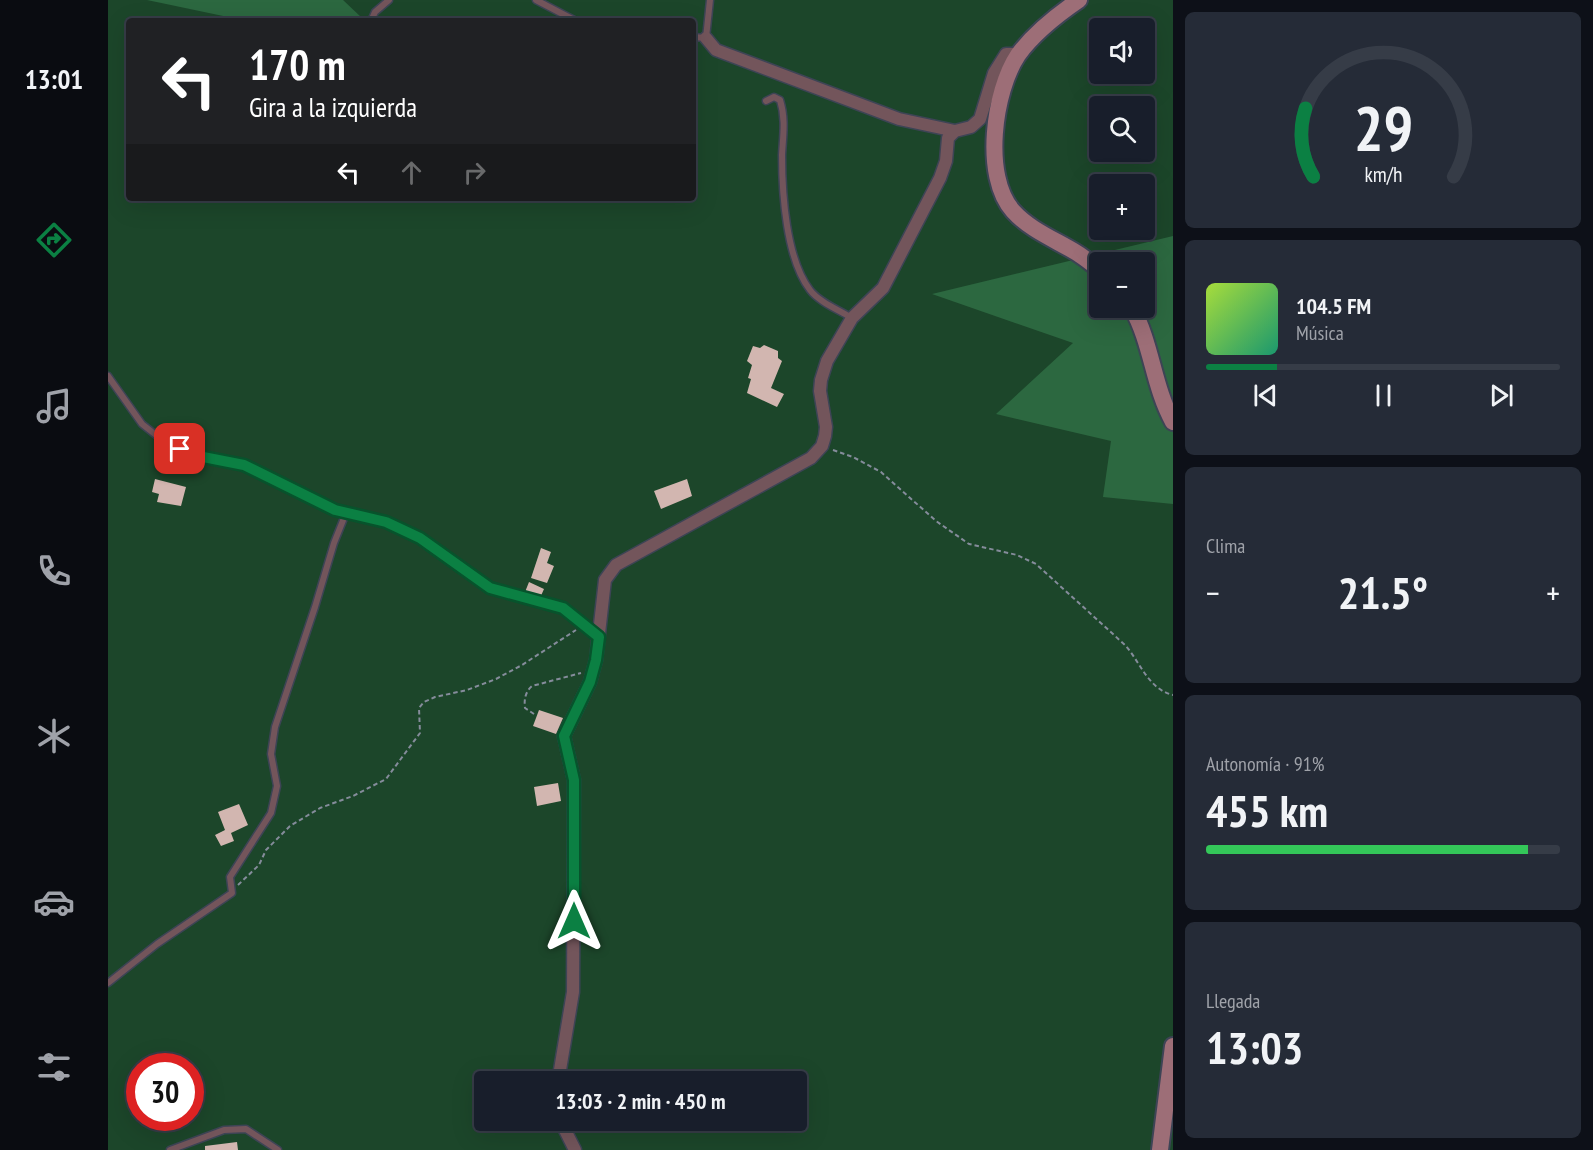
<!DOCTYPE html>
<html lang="es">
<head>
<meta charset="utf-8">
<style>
  :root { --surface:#181e2b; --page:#252b37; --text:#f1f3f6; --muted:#9fa2a9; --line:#363c47; --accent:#0b8043 }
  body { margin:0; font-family:"PT Sans Narrow",sans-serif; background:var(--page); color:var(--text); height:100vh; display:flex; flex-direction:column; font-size:22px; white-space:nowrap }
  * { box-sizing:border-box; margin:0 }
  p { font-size:20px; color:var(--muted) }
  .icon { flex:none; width:33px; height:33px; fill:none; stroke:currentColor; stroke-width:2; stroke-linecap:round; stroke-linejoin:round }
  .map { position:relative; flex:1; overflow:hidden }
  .panel { display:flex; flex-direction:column; gap:12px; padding:12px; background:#0d1018; width:420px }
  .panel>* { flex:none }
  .top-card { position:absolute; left:18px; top:18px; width:570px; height:183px; border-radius:6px; box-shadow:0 6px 24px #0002,0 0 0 2px var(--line); background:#202124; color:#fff; overflow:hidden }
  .controls { position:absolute; left:981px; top:18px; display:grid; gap:12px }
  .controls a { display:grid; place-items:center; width:66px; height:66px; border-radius:6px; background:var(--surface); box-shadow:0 6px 24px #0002,0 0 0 2px var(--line); font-size:30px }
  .speed { position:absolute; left:18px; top:1053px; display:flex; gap:12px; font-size:30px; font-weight:700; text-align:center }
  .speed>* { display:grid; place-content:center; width:78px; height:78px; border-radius:50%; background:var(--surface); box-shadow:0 6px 24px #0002,0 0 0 2px var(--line); line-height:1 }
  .speed .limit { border:9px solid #d22; background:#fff; color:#111 }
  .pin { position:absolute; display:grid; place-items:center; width:51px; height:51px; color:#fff; margin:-26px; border-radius:12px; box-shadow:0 3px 9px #0006 }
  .me { position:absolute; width:66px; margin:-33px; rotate:0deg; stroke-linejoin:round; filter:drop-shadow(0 0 4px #0008) }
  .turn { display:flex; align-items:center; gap:21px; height:126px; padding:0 24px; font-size:27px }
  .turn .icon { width:78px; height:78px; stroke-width:2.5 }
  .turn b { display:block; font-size:42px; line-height:51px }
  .lanes { display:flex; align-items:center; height:57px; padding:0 24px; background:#0003; justify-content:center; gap:30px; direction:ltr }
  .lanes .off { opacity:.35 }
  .big { font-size:45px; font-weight:600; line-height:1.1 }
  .panel .tile { flex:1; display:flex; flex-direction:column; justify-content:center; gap:9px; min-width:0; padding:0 21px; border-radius:9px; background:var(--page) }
  .panel .dial { align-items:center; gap:0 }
  .dial svg { height:156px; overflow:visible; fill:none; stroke:var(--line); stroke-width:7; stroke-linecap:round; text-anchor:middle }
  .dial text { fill:var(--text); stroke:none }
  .song { display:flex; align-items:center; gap:18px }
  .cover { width:72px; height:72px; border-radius:9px; background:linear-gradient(135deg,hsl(80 70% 55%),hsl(160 70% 35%)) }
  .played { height:6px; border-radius:3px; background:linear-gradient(90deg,var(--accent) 20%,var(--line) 20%) }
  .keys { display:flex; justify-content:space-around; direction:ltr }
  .heat { display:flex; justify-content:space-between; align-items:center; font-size:33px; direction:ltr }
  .charge { height:9px; border-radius:4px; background:linear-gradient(90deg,#34c759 91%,var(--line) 0) }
  .trip { position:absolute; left:366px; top:1071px; width:333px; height:60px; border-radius:6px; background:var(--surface); box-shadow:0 6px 24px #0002,0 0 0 2px var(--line); font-weight:600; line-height:60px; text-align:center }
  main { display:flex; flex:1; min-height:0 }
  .tab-bar { display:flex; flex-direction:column; width:108px; justify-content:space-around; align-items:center; background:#0a0c11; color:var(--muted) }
  .tab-bar .icon { width:42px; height:42px }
  .tab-bar .selected { color:var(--accent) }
  .tab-bar b { font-size:27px; color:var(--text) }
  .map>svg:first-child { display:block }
</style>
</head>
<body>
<main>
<nav class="tab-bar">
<b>13:01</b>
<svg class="icon selected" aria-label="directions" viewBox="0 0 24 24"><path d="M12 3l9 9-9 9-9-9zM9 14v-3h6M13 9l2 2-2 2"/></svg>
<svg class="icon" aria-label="music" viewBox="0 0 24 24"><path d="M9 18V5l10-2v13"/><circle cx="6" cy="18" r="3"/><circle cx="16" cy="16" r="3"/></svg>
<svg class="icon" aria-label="phone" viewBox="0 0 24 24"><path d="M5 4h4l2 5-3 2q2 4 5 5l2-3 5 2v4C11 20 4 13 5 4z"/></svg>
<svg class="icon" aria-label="climate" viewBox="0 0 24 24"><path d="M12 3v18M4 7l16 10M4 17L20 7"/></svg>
<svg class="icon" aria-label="car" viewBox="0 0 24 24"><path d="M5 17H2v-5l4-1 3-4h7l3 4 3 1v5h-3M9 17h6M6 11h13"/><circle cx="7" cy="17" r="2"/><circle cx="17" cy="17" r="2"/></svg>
<svg class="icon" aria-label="filters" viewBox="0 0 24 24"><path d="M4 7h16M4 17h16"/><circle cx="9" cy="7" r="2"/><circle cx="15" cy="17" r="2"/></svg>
</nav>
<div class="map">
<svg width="1065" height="1150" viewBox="0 0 1065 1150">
  <rect width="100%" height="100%" fill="#202839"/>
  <path fill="#1c462a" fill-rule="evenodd" d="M0,0H1065V1150H0ZM21,21H585V198H21ZM992,28H1036V74H992ZM992,106H1036V152H992ZM992,184H1036V230H992ZM992,262H1036V308H992ZM32,1066H82V1118H32ZM376,1082H688V1120H376Z"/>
  <path fill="#2c6840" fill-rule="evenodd" d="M39,0H235L254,18L250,21H139Z
    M1065,236V504L995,497L1003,441L888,414L965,343L824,294ZM992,262H1036V308H992Z"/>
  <path fill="#d2b6b0" d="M656,345L670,351V358L674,361L663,388L676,394L669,407L639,393L643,379L640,378L644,365L639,361L645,346L652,348Z
    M47,479L78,487L73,506L49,502L51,494L44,492Z
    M579,479L584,496L553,509L546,491Z
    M433,548L443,552L439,563L446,566L439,583L423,578Z
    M421,582L436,589L432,598L417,592Z
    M431,710L455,718L448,734L425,726Z
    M450,783L453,801L429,806L426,787Z
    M131,804L140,825L123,833L126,841L113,846L107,835L117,830L110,812Z
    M129,1142L130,1150H97V1146Z"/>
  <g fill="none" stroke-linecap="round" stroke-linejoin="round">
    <defs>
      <path id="lane" d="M428,0L468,21
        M263,21L267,12L281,0
        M585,37L598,38L602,0
        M658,101L666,97L672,100C678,119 675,136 674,155C674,193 678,259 702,290C711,302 731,310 744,318
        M0,376L34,424L58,443L85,455L136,465L227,510L278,522L312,538L382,588L455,608L490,637
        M0,983L49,944L124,893L122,877L163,813L169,786L163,754L167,727L207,607L226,543L238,513
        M62,1150L116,1130L138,1129L170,1150"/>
      <path id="street" d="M598,38L608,50L791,119L847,131
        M450,1082L465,992L466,780L456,736L482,682L488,660L497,580L508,565L703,458L714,446L717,436L718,427L712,391L713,380L719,361L744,318L775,288L832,178L838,161L840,138L847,131L863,127L872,119L886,73L898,54H911
        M452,1120L467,1150"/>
      <path id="secondary" d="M971,0C949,15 926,33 910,55C886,91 874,176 905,211C922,230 948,240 969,253C977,258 984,264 992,270
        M1024,308C1044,344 1045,386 1065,422
        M1052,1150L1065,1046"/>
    </defs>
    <use href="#lane" stroke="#3d4455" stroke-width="9"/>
    <use href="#street" stroke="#3d4455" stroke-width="15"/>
    <use href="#secondary" stroke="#3d4455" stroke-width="20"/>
    <path stroke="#858c9b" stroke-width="2" stroke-dasharray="4.5 3" stroke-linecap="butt" d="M725,450L745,457L773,472L828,521L861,544L909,555L928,564L1017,645C1033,663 1040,689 1065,695
      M426,714L417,708C416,700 417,692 424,686L473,673
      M130,885L151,865L158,850L182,826L212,808L245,796L278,779L312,733L311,708L316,702L327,697L359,690L388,679L414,665L468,630"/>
    <use href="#lane" stroke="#73555b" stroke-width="6"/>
    <use href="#street" stroke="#73555b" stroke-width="12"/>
    <use href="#secondary" stroke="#9d6e77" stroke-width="16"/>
  </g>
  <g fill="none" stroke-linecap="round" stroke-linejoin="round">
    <defs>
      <path id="route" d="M72,449L85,455L136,465L227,510L278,522L312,538L382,588L455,608L491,637L488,660L482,682L456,736L466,780V921"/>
    </defs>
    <use href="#route" stroke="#07532c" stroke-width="15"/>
    <use href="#route" stroke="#0b8043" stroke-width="10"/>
  </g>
</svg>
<div class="controls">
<a><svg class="icon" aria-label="sound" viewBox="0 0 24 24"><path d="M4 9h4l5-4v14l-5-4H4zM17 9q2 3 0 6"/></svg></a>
<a><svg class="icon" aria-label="search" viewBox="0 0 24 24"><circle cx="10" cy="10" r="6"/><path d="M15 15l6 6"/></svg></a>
<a>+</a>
<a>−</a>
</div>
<div class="speed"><div class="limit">30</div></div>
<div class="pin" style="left:72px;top:449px;background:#d93025"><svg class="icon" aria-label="arrive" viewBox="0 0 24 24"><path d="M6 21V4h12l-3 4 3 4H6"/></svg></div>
<svg class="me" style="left:466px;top:921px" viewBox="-20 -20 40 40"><path d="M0-17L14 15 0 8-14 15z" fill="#0b8043" stroke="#fff" stroke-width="4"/></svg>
<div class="trip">13:03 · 2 min · 450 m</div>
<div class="top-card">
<div class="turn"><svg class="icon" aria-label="left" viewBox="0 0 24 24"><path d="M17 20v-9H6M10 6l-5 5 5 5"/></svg><div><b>170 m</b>Gira a la izquierda</div></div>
<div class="lanes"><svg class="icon" aria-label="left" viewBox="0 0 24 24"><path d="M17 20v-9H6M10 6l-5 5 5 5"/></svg><svg class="icon off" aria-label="ahead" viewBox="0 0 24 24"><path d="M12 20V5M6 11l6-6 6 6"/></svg><svg class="icon off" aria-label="right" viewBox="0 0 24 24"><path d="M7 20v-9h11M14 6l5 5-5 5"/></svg></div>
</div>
</div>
<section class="panel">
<div class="tile dial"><svg viewBox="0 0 100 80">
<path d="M14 69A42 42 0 1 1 86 69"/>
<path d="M14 69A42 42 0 0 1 10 34" stroke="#0b8043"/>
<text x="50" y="56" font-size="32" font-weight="700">29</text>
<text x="50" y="72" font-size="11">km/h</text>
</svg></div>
<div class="tile">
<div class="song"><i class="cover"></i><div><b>104.5 FM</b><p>Música</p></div></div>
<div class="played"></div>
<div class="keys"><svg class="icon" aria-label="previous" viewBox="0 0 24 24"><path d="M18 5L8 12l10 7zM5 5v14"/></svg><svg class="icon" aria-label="pause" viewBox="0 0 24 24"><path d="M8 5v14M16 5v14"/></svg><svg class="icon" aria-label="next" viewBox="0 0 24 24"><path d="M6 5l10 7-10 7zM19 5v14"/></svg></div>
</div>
<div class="tile"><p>Clima</p>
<div class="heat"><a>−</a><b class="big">21.5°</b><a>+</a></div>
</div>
<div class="tile"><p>Autonomía · 91%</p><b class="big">455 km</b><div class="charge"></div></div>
<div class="tile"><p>Llegada</p><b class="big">13:03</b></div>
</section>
</main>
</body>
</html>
